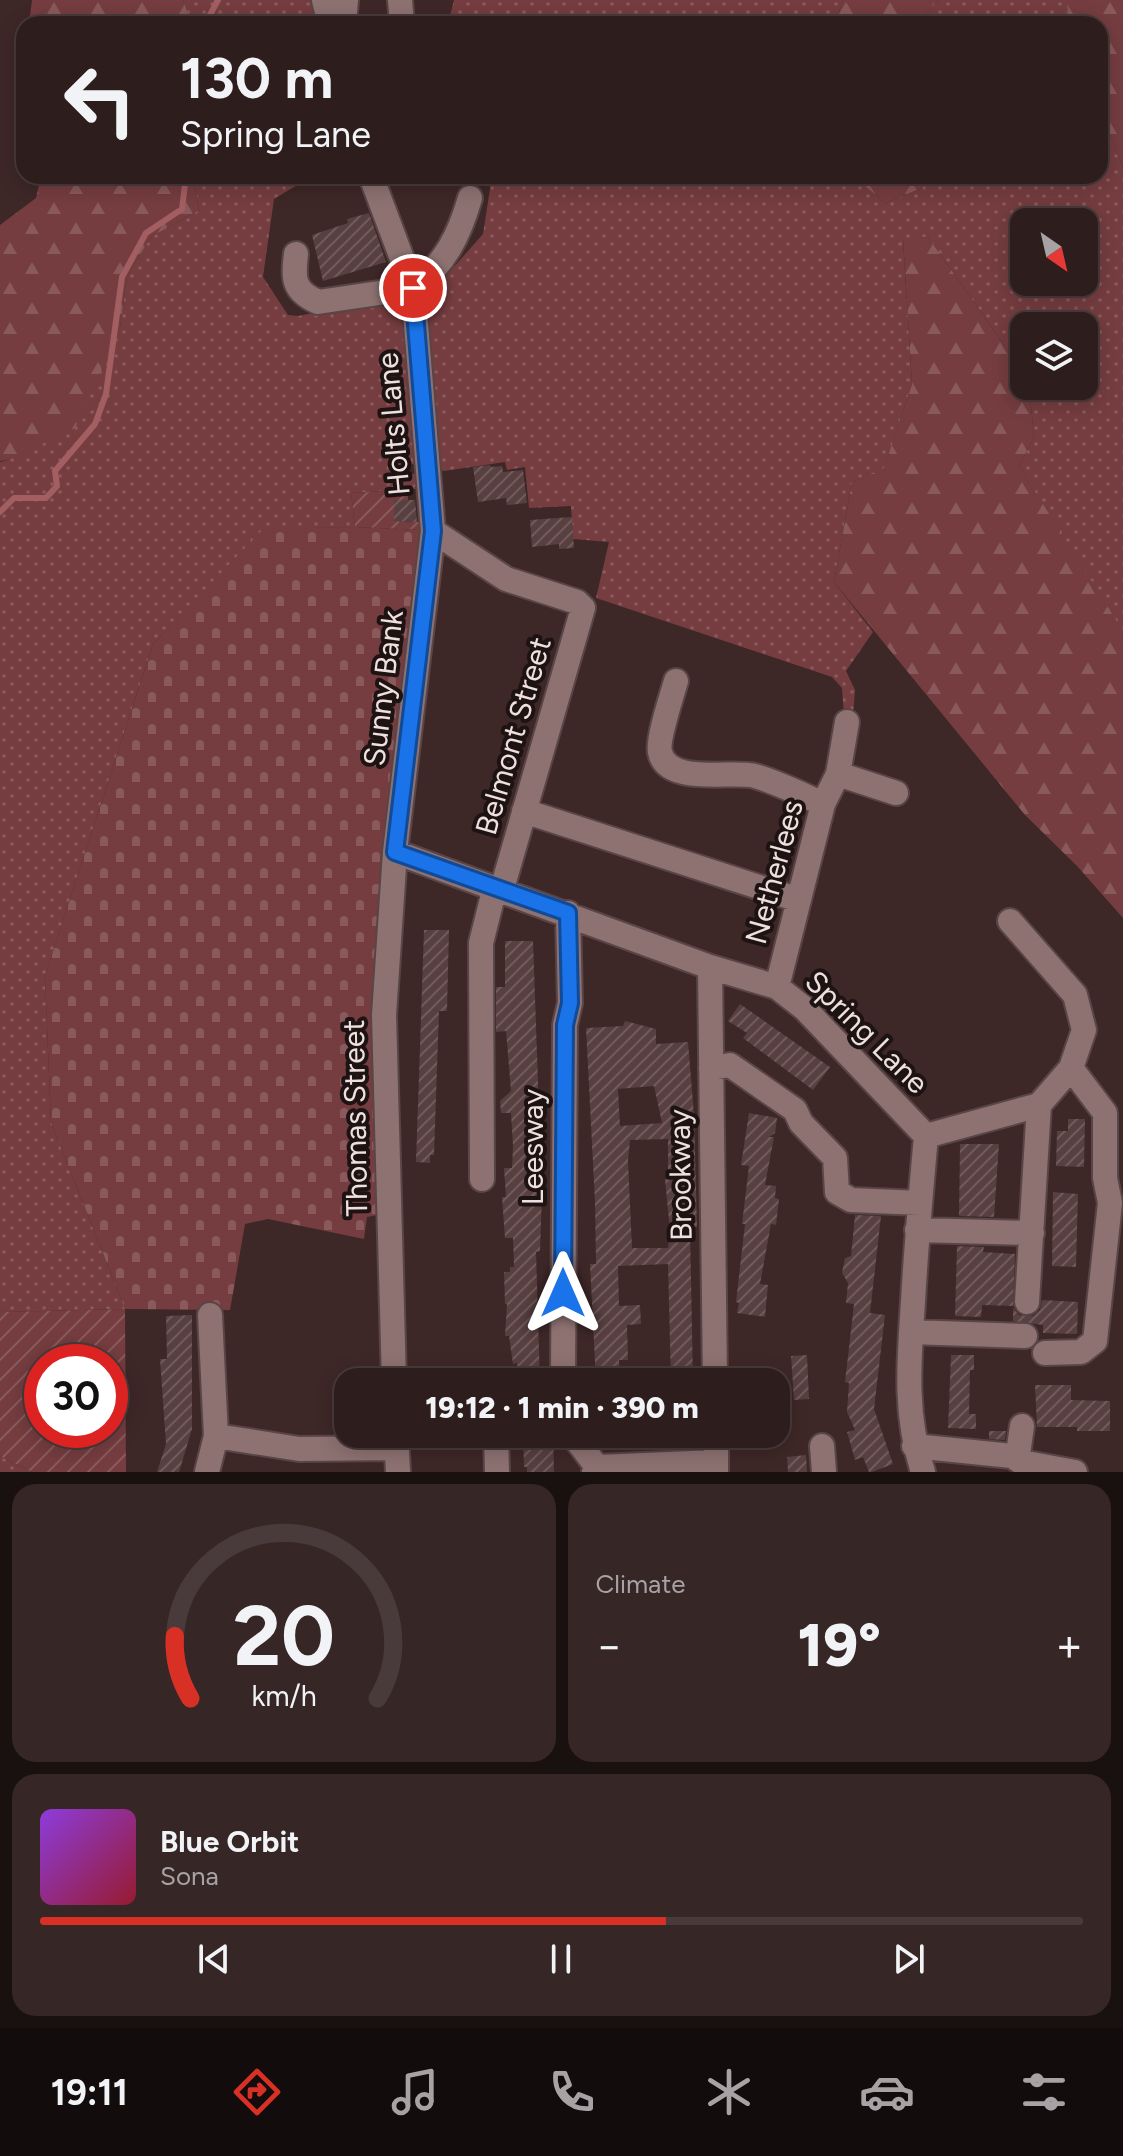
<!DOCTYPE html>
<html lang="en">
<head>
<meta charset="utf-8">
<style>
  :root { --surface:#2e1d1d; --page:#362626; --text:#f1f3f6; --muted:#a7a2a4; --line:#493b3b; --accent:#d93025 }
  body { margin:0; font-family:Figtree,sans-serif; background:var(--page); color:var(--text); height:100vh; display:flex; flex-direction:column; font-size:30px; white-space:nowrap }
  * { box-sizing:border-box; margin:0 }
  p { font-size:26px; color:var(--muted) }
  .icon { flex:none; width:44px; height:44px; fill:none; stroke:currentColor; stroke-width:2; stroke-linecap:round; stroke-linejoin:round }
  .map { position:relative; height:1472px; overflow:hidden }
  .drawer { display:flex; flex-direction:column; gap:12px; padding:12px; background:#191010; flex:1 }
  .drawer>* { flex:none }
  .banner { position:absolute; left:16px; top:16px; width:1092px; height:168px; border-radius:24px; box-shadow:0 4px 20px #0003,0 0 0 2px var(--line); background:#2e1d1d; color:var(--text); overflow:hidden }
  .needle { width:52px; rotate:146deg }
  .fabs { position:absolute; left:1010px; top:208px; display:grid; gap:16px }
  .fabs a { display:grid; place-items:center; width:88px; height:88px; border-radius:16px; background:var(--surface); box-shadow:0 4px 20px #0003,0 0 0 2px var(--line); font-size:40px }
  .speed { position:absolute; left:24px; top:1344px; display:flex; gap:16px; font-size:40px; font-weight:700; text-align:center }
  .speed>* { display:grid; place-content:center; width:104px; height:104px; border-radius:50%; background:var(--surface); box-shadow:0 4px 20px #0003,0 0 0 2px var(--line); line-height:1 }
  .speed .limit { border:12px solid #d22; background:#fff; color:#111 }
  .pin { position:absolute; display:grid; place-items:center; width:68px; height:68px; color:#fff; margin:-34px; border:4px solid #fff; border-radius:50%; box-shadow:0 2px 8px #0007 }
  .me { position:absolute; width:88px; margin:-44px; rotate:0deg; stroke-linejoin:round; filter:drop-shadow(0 0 6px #0008) }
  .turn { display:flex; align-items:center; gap:28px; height:168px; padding:0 32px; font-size:36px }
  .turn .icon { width:104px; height:104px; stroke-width:2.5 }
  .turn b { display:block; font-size:56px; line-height:68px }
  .big { font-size:60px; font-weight:800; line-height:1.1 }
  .drawer .tile { flex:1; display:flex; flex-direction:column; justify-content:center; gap:12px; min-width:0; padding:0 28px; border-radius:24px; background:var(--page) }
  .drawer .dial { align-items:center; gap:0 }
  .dial svg { height:208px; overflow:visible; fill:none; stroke:var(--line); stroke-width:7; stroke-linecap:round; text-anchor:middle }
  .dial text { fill:var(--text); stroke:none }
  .song { display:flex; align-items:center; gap:24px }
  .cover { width:96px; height:96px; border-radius:12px; background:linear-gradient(135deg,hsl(270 70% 55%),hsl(350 70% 35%)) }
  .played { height:8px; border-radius:4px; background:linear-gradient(90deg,var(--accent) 60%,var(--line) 60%) }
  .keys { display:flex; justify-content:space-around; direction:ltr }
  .heat { display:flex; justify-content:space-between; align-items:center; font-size:44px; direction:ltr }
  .drawer .tiles { flex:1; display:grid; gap:12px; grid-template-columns:1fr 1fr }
  .tile:last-child { grid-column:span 2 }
  .trip { position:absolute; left:334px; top:1368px; width:456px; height:80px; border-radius:24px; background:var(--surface); box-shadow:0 4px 20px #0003,0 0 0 2px var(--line); font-weight:800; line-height:80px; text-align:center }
  .tab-bar { display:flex; height:128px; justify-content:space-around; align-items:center; background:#120c0c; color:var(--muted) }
  .tab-bar .icon { width:56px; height:56px }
  .tab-bar .on { color:var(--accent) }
  .tab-bar b { font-size:36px; color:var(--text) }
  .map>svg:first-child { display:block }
</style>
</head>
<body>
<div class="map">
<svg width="1123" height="1472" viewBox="0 0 1123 1472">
  <defs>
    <pattern id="grass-dots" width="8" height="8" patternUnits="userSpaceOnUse" patternTransform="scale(2)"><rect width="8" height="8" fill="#753d40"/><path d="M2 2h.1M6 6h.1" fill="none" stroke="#89595b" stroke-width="1.8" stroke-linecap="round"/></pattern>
    <pattern id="forest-firs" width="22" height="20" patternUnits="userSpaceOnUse" patternTransform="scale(2)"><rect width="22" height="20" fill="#753d40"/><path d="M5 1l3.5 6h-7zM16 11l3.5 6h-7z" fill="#89595b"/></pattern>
    <pattern id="cemetery-stones" width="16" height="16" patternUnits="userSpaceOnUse" patternTransform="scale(2)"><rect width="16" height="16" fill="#753d40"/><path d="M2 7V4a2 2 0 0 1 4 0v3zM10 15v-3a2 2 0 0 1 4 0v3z" fill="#89595b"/></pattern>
    <pattern id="garden-furrows" width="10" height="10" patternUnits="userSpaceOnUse" patternTransform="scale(2)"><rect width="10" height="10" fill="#753d40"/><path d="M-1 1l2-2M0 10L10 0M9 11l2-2" fill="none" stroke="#89595b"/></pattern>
    <pattern id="building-hatch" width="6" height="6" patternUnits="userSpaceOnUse" patternTransform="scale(2)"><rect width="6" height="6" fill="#583f40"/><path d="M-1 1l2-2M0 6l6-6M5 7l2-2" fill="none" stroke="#705a5b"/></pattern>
  </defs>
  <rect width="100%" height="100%" fill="#3e2727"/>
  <path fill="url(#grass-dots)" fill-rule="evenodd" d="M183,0H316L322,24H192Z
    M454,0H843L835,24H448Z
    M938,0H1067L1068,24H915Z
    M1100,108L1123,167V636L1019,466L1034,437L1029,386H1084V326H1024V373L928,237L903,240L912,384L884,469L852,482L834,582L873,632L846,671L855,690L853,716H844L842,688L832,677L596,598L609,542L573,539L571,506L529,508L525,467L507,470L505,462L444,471L436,469L424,297L429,295L483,234L492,176H853L885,203L922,188L926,176H1100ZM1024,222H1084V282H1024Z
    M193,176H312L274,199L263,277L288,315L298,316L395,297L398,310L411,319L421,463L405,465L406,474L385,491L351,493L355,527L264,529L153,644L45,976L51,1122L125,1309L0,1312V462L9,460L120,328L127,276L151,237L199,210Z
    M0,1456L32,1472H0Z"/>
  <path fill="url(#forest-firs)" d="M32,0H183L192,24H29Z
    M843,0H938L915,24H835Z
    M1067,0H1123V167L1100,108V24H1068Z
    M41,176H193L199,210L151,237L127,276L120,328L75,428L9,460L0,461V225L36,198Z
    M853,176H926L922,188L885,203Z
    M928,237L1024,373V386H1029L1034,437L1019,466L1116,620L1123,636V918L1077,866L1025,815L834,582L852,482L884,468L912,384L903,239Z"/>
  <path fill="url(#cemetery-stones)" d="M355,527L422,530L383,1214L367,1217L364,1239L268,1219L245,1224L230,1310L125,1309L51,1122L45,976L153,644L264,528Z"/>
  <path fill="url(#garden-furrows)" fill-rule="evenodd" d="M406,474H420L422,489H408V500H394V521L423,522L422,530L355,527L351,493L385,491Z
    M125,1309L126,1472H32L0,1456V1312ZM42,1362H110V1430H42Z"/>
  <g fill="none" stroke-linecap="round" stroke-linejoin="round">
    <path stroke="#a25e61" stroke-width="6" d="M205,24L218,0
      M0,512L14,498H46L57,486L55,471L95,424L106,394L122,277L146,233L182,209L186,176"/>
  </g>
  <path fill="url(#building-hatch)" fill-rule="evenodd" d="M369,213L386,262L323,281L312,235L348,223L347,219Z
    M490,465L491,467L502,466L503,472L523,470L527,503L507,505L506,498L478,502L473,467Z
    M394,500H415L417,522L394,521Z
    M572,517L574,548L559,549V544L532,547L530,520Z
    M424,930H449L447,1011H439L434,1155H430V1163L416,1162Z
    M505,941H533L542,1194L540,1251L536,1252L540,1382H517V1363L513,1364L509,1336H505L507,1304H505L504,1272H510V1267H514L513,1238H505L502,1197H506L504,1168H512L513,1146L511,1113H501L500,1101L511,1091L506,1031L496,1032V987H505Z
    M740,1004L830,1067L813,1090L743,1038L747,1033L728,1021Z
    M625,1021L656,1029V1044L688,1042L694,1115L697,1227L690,1228L693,1382H671L668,1264L618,1266L619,1306L640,1305L641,1324L627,1325L628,1360H619L620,1382H596L590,1264H596L595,1202L586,1028L623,1026ZM654,1086L662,1123L620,1126L618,1089ZM668,1139V1179H665L671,1241H669L668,1248H632L628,1161L630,1140Z
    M749,1113L777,1118L775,1133L769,1137H774L765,1185L776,1186L775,1198L779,1199L776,1225L771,1224L760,1284L768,1285L765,1317L737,1313L739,1303L736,1302L745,1224H742L749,1166L741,1165Z
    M1068,1119H1085L1084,1167L1056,1166L1057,1131H1068Z
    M960,1144H999L994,1217L959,1216Z
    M1053,1192L1078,1194L1076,1267L1052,1266Z
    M855,1215L881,1216L870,1313L885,1315L874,1409L893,1464L872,1472H869L863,1457L855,1460L847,1432L855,1430L847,1412L849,1383L845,1382L854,1304L846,1303L848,1283L842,1273L845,1258L851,1256Z
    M957,1246L984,1247L983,1252L1015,1254L1013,1306L982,1305L981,1317L955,1316Z
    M1042,1300L1078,1302L1077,1334L1043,1333V1325L1013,1321V1308L1019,1315L1033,1316L1040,1310Z
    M192,1315V1429L179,1472H157L166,1444L160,1359H167L166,1316Z
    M807,1355L809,1399L794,1400L791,1356Z
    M951,1355H974V1370H970L969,1414H976V1429L948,1428Z
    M1035,1385H1071V1400L1110,1401V1431H1077V1427H1037Z
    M989,1431H1006L1005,1440L989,1439Z
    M527,1434H553L554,1472H527V1467H524L523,1437H528Z
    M806,1455L807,1472H788L787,1457Z"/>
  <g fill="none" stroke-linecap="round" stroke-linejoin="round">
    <defs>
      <path id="minor" d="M324,0L330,24
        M400,0L402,24
        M344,24L346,0
        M371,176L413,288L433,531L395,852L384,1015L394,1382
        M296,254C293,279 293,291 318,302L413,288C445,264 459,236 470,198
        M433,531L506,579L577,602L583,608L502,889
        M676,681C672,695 657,740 660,752C667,786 732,770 755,776C779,783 801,794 823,804
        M838,774L896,793
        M524,811L799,900
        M395,852L710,967L777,987L805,1009L926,1136C921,1191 916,1246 913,1302C909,1361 904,1414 923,1472
        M710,967L715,1382
        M777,987L823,804L838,774L847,722
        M711,1068L730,1065L795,1110L801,1123L835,1158L837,1192L851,1200L920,1203
        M926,1136L1039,1105L1071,1068L1084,1030L1075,995L1010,921
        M482,1179L481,943L495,887
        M917,1230L1032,1233
        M1027,1302L1039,1105
        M911,1332L1025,1336
        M1045,1353L1081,1352L1095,1341L1110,1203L1105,1178V1113L1071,1068
        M563,1382L565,1025L570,1003L568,913
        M396,1434L398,1472
        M496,1434L497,1472
        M572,1434L597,1467L594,1472
        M716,1434V1472
        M216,1436L299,1449L397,1448
        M822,1446L824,1472
        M914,1446L1012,1456L1018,1454L1022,1426
        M1012,1456L1021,1462L1075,1472
        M597,1467L716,1462
        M207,1472L216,1436L210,1315"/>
    </defs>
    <use href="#minor" stroke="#594546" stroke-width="28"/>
    <use href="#minor" stroke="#8e7272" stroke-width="24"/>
  </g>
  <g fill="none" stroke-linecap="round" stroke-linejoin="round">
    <defs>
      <path id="route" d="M413,288L433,531L395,852L568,913L570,1003L565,1025L563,1293"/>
    </defs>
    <use href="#route" stroke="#114b97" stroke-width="20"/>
    <use href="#route" stroke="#1a73e8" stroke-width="14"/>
  </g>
  <g text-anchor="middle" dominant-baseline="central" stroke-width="8" stroke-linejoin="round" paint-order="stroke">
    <g font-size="30" fill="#efdfdf" stroke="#1e1313">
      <text transform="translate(393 424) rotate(-95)">Holts Lane</text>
      <text transform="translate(383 688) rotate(-83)">Sunny Bank</text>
      <text transform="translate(513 736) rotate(-74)">Belmont Street</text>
      <text transform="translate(774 872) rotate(-75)">Netherlees</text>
      <text transform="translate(867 1032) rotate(45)">Spring Lane</text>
      <text transform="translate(355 1118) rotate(-91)">Thomas Street</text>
      <text transform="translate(532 1147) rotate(-90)">Leesway</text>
      <text transform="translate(680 1175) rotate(-91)">Brookway</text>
    </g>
  </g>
</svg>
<div class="fabs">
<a><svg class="needle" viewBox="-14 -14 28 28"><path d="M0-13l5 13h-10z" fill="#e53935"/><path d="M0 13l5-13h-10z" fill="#a7a2a4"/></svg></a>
<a><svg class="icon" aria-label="layers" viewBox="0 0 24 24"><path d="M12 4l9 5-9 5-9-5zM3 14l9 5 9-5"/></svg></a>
</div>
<div class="speed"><div class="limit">30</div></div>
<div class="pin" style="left:413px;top:288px;background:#d93025"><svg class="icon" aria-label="arrive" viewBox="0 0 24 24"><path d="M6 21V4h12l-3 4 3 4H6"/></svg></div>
<svg class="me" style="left:563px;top:1293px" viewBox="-20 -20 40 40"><path d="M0-17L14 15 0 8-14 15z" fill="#1a73e8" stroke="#fff" stroke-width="4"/></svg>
<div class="trip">19:12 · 1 min · 390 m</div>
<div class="banner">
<div class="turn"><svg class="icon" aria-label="left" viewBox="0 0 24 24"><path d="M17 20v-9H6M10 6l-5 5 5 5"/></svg><div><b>130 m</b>Spring Lane</div></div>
</div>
</div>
<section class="drawer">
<div class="tiles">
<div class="tile dial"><svg viewBox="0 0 100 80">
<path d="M14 69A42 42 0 1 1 86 69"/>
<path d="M14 69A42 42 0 0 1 8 45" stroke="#d93025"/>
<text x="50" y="56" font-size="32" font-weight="700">20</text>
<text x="50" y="72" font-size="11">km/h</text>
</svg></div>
<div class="tile"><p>Climate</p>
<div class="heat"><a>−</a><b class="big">19°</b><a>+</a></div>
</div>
<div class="tile">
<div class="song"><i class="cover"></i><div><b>Blue Orbit</b><p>Sona</p></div></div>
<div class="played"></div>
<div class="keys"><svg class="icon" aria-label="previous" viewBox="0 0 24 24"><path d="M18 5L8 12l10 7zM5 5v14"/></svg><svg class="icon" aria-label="pause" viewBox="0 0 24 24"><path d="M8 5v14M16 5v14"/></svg><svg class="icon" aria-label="next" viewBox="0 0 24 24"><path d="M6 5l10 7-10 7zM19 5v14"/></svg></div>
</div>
</div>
</section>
<nav class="tab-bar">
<b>19:11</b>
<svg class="icon on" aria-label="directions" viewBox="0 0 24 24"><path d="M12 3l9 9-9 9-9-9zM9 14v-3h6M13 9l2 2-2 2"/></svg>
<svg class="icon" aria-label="music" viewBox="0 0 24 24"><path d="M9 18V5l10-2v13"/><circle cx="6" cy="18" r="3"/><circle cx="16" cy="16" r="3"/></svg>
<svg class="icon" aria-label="phone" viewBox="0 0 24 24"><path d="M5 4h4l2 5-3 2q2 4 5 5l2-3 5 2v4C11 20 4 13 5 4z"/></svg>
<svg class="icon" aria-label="climate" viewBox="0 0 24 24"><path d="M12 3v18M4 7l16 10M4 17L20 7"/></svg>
<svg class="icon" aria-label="car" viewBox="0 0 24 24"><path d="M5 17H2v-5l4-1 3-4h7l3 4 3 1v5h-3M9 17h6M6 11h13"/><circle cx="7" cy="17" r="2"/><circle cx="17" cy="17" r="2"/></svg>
<svg class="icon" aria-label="filters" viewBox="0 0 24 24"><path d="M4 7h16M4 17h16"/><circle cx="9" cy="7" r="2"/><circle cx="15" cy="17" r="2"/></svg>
</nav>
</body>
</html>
